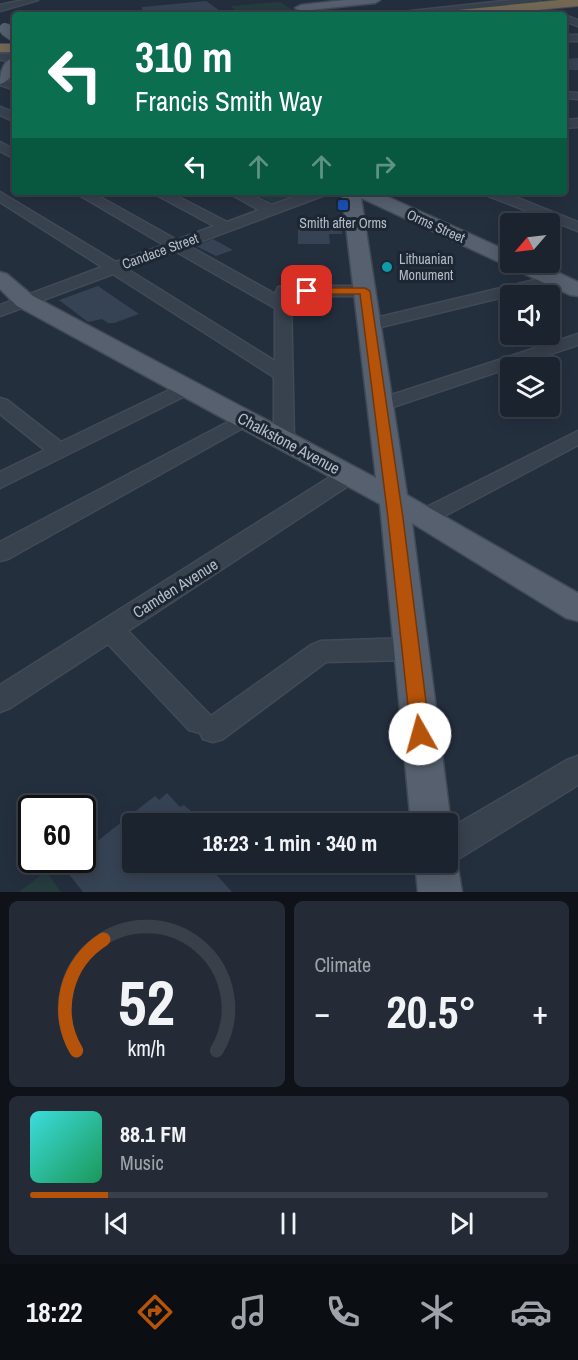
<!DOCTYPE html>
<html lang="en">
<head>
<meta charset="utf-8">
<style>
  :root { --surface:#1b232e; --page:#242b36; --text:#f1f3f6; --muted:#a0a4aa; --line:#39404a; --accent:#b45309 }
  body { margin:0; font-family:"Archivo Narrow",sans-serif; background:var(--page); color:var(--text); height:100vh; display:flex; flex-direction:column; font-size:22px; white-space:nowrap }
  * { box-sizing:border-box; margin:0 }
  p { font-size:20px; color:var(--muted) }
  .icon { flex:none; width:33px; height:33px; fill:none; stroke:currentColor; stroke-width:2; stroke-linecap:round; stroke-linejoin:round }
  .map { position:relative; height:892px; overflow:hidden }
  .panel { display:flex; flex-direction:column; gap:9px; padding:9px; background:#0f1319; flex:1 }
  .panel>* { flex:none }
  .guide { position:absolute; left:12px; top:12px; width:555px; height:183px; border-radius:6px; box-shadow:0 3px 15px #0003,0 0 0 2px var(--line); background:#0b6e4f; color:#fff; overflow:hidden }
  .needle { width:39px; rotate:242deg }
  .controls { position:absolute; left:500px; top:213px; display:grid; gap:12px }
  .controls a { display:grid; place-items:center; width:60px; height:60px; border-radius:6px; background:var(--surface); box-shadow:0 3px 15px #0003,0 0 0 2px var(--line); font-size:30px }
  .speed { position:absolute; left:18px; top:795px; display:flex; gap:12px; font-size:30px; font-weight:700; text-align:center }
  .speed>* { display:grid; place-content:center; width:78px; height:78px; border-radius:50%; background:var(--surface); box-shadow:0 3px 15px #0003,0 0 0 2px var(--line); line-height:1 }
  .speed .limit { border:3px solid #111; border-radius:9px; background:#fff; color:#111 }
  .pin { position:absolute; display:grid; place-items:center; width:51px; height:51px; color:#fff; margin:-26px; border-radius:12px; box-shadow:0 3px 9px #0006 }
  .me { position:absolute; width:66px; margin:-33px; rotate:353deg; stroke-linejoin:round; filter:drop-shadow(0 0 4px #0008) }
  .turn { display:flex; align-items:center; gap:21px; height:126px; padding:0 24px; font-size:27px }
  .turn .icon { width:78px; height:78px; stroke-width:2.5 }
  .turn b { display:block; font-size:42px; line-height:51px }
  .lanes { display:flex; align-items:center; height:57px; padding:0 24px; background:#0003; justify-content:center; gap:30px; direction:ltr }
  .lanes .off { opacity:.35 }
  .big { font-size:45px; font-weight:800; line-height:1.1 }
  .panel .card { flex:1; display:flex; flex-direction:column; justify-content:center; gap:9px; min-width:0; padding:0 21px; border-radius:9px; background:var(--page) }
  .panel .dial { align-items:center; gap:0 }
  .dial svg { height:156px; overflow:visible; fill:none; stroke:var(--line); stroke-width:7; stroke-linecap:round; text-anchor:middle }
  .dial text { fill:var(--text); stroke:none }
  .song { display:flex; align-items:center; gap:18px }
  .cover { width:72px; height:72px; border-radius:9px; background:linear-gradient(135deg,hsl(180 70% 55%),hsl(150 70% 35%)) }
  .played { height:6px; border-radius:3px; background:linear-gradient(90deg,var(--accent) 15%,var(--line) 15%) }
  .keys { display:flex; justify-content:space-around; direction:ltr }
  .heat { display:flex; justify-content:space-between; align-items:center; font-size:33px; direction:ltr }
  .panel .tiles { flex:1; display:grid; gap:9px; grid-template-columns:1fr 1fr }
  .card:last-child { grid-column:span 2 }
  .trip { position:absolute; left:122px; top:813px; width:336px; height:60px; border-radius:6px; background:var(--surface); box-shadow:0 3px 15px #0003,0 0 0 2px var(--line); font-weight:800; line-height:60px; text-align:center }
  .dock { display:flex; height:96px; justify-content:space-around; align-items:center; background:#0b0e12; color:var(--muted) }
  .dock .icon { width:42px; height:42px }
  .dock .active { color:var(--accent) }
  .dock b { font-size:27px; color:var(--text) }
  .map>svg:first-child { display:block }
</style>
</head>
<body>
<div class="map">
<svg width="578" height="892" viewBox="0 0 578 892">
  <rect width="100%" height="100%" fill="#242f3e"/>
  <path fill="#263c3f" d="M280,2L301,15H242L230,6Z
    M249,192H304L273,203Z
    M46,871L61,892H19Z"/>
  <path fill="#364354" d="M206,1L226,15H142V7Z
    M578,58V70H564V59Z
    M298,222H341L342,234H329L330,244H298Z
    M213,239L233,250L216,256L196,246Z
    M98,286L139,314L114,323H108L102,319L88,322L59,300Z
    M167,793L180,807L184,805L193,813L181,824H132V862H205L232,892H83L64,868L74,860H82V853L155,796L159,800Z"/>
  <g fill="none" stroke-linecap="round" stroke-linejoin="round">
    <defs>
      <path id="minor" d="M23,0H38L0,11V5Z
        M513,0H540L536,3L425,15H398L402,12Z
        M564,15L578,20V26L564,21Z
        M564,35H578V41H564Z
        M0,54L15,55V61L0,60Z
        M0,78L15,83V90L0,85Z
        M564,92L578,93V99L564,98Z
        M0,107L15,113V122L0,115Z
        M578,119V127L564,128V120Z
        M0,142L15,150V159L0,151Z
        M0,192L116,262L164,245L74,192H91L177,240L214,226L151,192H169L227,222L259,210L227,192H245L272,205L307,192H327L325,195L189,246L275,294L278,287L284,286H365L373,291L365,296H291L294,440L291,444L284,446L277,444L274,440V377L113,274L0,316V305L102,267L0,202ZM175,251L275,308V361L127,269Z
        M484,192H503L578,222V231L486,195Z
        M555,275L563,280L561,283L369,330L363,329L360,325L363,321Z
        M578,334V345L387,409H373L370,405L373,401Z
        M186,382L193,384L196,388L193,392L0,488V472L45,450L0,414V398L7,400L61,442Z
        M245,413L252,415L255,419L252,423L8,559L0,561V542Z
        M578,431V445L433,522L425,525L417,522L413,517L417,512Z
        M349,468L357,470L360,475L357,480L128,631L211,716L311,645L320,641L410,638L419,642L423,649L419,656L410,660L326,662L223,739L213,742L203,739L200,733L189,730L108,644L10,708L0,712V685L341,470Z
        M578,756V785L458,859L447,863L445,862H447V830L567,760Z"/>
      <path id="major" d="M345,0H380L375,3L301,11L295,8L301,5Z
        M15,57C15,68 12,81 0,84C0,73 3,60 15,57Z
        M342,192H377L510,252V262H536L578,282V296L570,295L361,198L407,495L578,593V621L566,618L412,523L451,824L447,834V824H411L380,504L17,306L0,289V272L7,274L33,296L376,478Z
        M447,846L451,848L457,862L462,892H418L415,862H447Z"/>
      <path id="highway" d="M560,0H578V6L487,15H441L448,11Z
        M0,44H15V52H0Z"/>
    </defs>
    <use href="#minor" stroke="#414a57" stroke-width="3"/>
    <use href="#major" stroke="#414a57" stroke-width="3"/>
    <use href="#highway" stroke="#434c59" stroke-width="2"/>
    <use href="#minor" fill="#38414e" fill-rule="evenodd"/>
    <use href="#major" fill="#56606e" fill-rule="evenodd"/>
    <use href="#highway" fill="#746855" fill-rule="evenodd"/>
    <defs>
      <path id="major-bridge" d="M5,29L15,36"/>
    </defs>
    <use href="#major-bridge" stroke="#414a57" stroke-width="14" stroke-linecap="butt"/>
    <use href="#major-bridge" stroke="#56606e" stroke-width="12"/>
  </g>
  <path fill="#b45309" stroke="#753606" stroke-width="1.5" d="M365,288L370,291L403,518L430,734L427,740L420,742L413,740L411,734L388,518L360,294H307L302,291L307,288Z"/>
  <rect fill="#1a4fb4" stroke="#1d2633" stroke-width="2" x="337" y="199" width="12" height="12" rx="3"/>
  <circle fill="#0f9aa8" stroke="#1d2633" stroke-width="2" cx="387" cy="267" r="6"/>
  <g text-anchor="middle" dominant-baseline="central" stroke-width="6" stroke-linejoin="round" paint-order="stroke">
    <g font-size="14" fill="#b4bcc9" stroke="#1d2633">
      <text x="343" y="223">Smith after Orms</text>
      <text x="399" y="259" text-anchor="start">Lithuanian<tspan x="399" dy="16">Monument</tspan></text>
    </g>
    <g font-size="14" fill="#b4bcc9" stroke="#1d2633">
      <text transform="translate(436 226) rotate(24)">Orms Street</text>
      <text transform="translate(160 251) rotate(-20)">Candace Street</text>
    </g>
    <g font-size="16" fill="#b4bcc9" stroke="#1d2633">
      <text transform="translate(289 443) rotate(28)">Chalkstone Avenue</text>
      <text transform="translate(175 588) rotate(-32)">Camden Avenue</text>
    </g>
  </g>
</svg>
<div class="controls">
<a><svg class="needle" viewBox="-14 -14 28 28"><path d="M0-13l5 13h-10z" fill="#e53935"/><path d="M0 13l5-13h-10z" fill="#a0a4aa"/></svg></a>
<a><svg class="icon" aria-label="sound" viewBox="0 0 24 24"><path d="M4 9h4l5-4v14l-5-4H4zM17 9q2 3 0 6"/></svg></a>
<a><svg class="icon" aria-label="layers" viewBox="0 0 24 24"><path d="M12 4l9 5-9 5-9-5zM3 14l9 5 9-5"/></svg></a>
</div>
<div class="speed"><div class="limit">60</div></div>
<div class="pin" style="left:307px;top:291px;background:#d93025"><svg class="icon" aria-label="arrive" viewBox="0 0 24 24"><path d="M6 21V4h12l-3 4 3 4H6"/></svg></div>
<svg class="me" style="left:420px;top:734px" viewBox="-20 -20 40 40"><circle r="19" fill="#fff"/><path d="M0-13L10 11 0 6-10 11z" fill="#b45309"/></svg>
<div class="trip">18:23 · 1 min · 340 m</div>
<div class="guide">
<div class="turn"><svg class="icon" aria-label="left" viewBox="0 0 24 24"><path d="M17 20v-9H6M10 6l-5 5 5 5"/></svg><div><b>310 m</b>Francis Smith Way</div></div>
<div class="lanes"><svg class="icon" aria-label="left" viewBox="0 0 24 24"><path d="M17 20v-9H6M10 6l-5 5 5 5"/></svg><svg class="icon off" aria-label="ahead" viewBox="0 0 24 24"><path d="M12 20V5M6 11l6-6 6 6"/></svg><svg class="icon off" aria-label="ahead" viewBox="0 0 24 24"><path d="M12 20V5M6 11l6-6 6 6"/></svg><svg class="icon off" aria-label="right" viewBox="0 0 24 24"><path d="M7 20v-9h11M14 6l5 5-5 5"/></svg></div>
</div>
</div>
<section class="panel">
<div class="tiles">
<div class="card dial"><svg viewBox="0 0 100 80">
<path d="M14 69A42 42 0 1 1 86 69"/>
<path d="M14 69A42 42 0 0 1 28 12" stroke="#b45309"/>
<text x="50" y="56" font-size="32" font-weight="700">52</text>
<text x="50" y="72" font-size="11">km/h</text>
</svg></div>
<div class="card"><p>Climate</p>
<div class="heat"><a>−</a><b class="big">20.5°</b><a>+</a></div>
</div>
<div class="card">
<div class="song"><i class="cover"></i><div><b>88.1 FM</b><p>Music</p></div></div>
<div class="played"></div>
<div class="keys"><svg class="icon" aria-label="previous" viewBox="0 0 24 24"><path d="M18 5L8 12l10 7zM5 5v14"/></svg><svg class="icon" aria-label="pause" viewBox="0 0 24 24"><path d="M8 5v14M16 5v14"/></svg><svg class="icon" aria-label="next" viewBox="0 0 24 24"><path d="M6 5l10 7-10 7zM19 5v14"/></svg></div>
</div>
</div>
</section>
<nav class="dock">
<b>18:22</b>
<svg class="icon active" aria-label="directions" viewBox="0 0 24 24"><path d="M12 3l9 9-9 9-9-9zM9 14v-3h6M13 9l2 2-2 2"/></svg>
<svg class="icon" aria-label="music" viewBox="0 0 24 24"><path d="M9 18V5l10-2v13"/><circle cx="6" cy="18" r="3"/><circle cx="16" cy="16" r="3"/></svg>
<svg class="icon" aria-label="phone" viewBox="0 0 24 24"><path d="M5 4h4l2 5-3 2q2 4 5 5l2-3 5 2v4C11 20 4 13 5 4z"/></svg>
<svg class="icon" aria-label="climate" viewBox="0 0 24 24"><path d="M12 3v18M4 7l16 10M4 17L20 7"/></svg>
<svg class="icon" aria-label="car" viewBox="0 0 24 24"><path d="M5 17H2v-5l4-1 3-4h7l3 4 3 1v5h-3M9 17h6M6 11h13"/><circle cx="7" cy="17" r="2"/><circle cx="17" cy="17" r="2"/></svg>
</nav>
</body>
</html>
